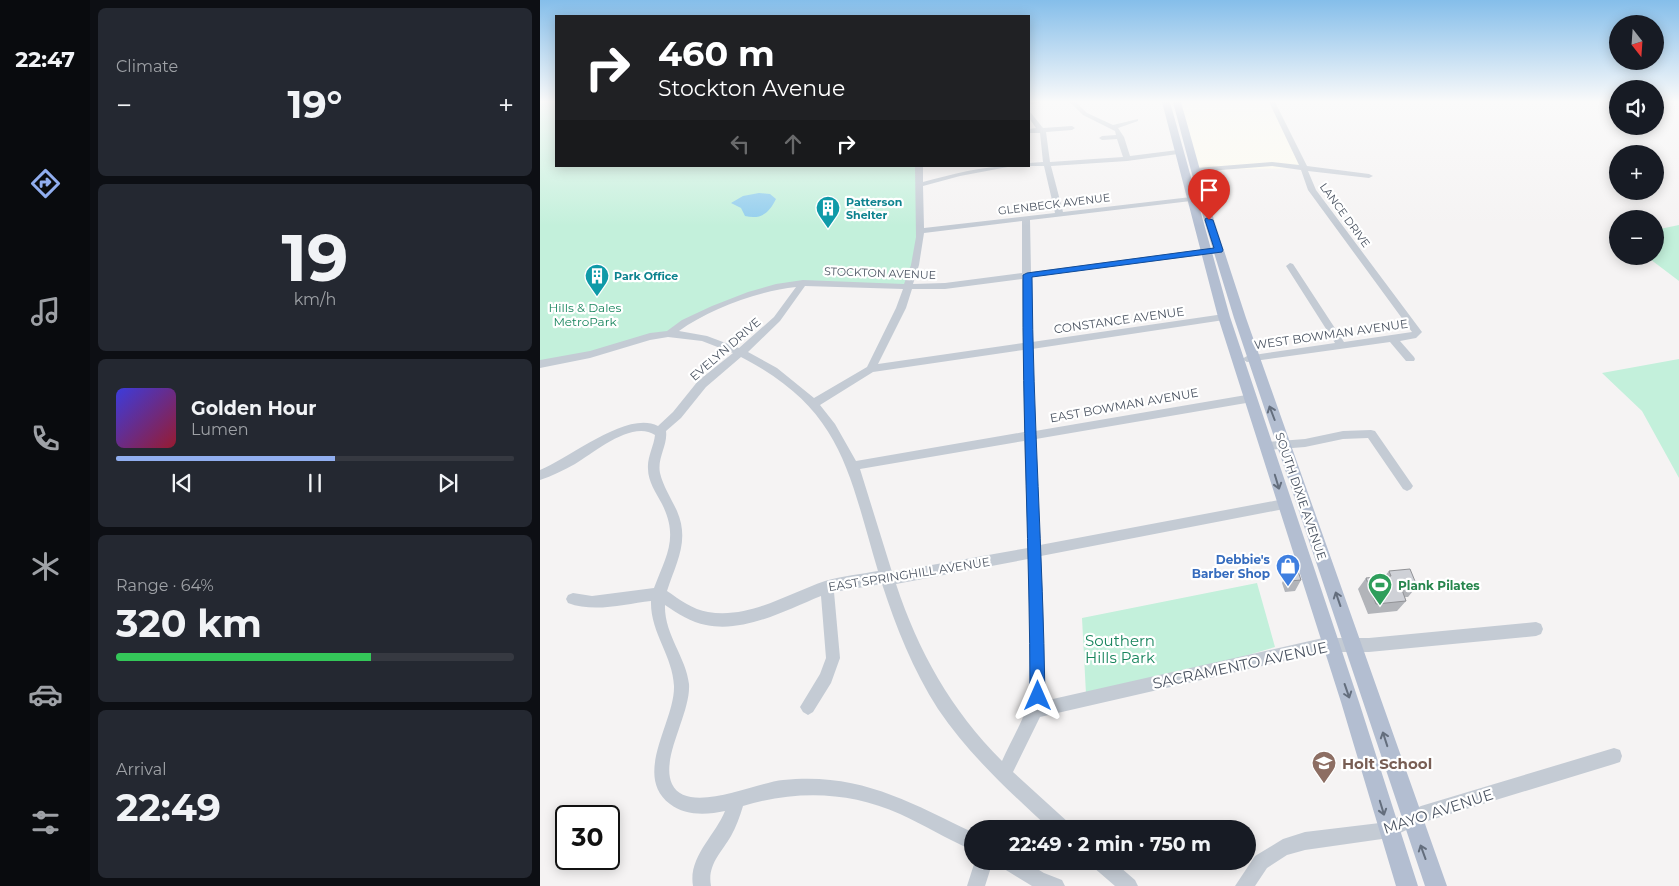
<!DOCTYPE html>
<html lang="en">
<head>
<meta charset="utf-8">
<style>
  :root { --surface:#171b24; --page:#242831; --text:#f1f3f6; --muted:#9ea1a6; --line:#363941; --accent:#91aeef }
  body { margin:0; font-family:Montserrat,sans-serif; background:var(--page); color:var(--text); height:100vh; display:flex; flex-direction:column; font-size:19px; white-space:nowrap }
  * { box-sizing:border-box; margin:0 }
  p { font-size:16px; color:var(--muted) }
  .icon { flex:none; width:28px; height:28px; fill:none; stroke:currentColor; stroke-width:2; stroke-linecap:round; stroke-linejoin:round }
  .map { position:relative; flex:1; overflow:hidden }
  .side { display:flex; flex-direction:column; gap:8px; padding:8px; background:#0d0f14; width:450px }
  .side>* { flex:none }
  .hud { position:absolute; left:15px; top:15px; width:475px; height:152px; border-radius:0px; box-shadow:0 2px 12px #0003; background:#202124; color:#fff; overflow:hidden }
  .needle { width:32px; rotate:163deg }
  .controls { position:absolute; left:1069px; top:15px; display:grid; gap:10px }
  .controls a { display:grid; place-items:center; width:55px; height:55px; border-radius:50%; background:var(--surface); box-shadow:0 2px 12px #0003; font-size:25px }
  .speed { position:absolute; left:15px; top:805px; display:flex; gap:10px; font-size:25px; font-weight:700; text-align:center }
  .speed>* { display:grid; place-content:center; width:65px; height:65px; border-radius:50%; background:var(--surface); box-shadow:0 2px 12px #0003; line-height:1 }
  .speed .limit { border:2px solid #111; border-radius:8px; background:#fff; color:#111 }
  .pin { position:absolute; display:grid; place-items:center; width:42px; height:42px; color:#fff; margin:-51px -21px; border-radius:50% 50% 50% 0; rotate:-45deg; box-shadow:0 0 5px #0007 }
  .pin .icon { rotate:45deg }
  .me { position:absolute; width:55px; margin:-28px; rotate:0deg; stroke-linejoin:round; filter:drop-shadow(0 0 4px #0008) }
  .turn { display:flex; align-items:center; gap:18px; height:105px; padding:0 20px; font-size:22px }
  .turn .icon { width:65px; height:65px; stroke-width:2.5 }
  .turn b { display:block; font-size:35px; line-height:42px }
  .lanes { display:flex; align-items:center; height:48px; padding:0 20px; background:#0003; justify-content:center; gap:25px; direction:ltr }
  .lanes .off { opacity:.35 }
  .big { font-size:38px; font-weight:700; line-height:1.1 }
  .side .card { flex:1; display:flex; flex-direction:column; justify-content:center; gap:8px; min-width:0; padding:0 18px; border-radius:8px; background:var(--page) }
  .side .dial { align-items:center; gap:0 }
  .dial b { font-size:65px; line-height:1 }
  .song { display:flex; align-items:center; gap:15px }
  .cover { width:60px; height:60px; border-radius:8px; background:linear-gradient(135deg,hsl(240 70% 55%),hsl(350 70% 35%)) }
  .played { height:5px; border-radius:2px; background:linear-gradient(90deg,var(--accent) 55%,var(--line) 55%) }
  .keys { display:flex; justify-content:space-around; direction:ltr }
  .heat { display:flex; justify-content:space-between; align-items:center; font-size:28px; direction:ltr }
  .charge { height:8px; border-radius:4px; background:linear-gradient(90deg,#34c759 64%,var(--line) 0) }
  .trip { position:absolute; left:424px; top:820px; width:292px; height:50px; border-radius:25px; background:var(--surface); box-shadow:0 2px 12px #0003; font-weight:700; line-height:50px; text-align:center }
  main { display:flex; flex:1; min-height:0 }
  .tab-bar { display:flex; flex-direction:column; width:90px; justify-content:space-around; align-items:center; background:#090b0e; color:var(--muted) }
  .tab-bar .icon { width:35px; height:35px }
  .tab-bar .active { color:var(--accent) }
  .tab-bar b { font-size:22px; color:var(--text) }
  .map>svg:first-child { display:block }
</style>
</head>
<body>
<main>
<nav class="tab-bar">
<b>22:47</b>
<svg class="icon active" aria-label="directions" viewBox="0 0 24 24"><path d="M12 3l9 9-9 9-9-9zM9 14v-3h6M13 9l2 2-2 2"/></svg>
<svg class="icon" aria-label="music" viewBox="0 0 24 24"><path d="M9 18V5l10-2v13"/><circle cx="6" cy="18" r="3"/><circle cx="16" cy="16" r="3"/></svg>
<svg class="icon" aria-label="phone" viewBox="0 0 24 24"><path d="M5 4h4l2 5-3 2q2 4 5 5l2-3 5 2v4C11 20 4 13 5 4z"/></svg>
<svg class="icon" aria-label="climate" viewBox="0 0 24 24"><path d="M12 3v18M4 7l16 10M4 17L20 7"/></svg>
<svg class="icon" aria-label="car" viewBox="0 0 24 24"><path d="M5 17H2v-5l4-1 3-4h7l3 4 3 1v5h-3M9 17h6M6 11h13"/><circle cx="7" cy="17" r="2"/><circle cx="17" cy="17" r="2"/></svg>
<svg class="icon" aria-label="filters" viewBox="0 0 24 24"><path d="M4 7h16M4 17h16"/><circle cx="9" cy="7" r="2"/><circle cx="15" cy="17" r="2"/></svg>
</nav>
<section class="side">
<div class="card"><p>Climate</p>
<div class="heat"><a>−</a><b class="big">19°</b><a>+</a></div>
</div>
<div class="card dial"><b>19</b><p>km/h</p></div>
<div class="card">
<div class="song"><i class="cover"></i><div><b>Golden Hour</b><p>Lumen</p></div></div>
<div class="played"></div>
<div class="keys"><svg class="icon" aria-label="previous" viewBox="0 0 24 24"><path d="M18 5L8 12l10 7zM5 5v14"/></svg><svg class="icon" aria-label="pause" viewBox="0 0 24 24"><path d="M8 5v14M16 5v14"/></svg><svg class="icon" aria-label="next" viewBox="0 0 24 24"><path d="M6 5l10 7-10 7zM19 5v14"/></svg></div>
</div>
<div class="card"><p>Range · 64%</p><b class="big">320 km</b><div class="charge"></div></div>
<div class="card"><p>Arrival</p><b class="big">22:49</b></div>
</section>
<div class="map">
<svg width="1139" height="886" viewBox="0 0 1139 886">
  <rect width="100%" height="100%" fill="#f5f3f3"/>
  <path fill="#fdfbef" d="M637,102H732L764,168L656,170Z"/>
  <path fill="#c3f0db" d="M0,102H16V166H379L380,231L367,287L257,284L197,298L129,334L0,364Z
    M1139,225V281L1106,256H1115V230Z
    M1139,359V478L1102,411L1062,373Z
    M717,583L735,647L698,658L546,694L542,618Z"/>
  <path fill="#91cded" d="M219,193L230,194L236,199C229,213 221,220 205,216L201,208L191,203L203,196Z"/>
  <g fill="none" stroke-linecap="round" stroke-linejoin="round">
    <path fill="#c4cbd4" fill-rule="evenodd" d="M489,102H502L489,105Z
      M530,102H536L547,113L573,125L598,119V121L578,128L584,137L590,156L638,150L641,152L638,154L587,161L511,166L523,212L651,197L655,199L651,201L490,220L491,272L679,247L683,250L679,253L491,277L492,342L684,314L689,317L684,320L492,349L495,431L712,394L717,398L712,402L496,439L500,545L744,499L748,500L750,504L748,508L744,509L501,556L504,623V701L783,638H829L996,622L1001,624L1003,629L1001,634L996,636L829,652H783L500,717L473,772L529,823L531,829H510C470,792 429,755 398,709C373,670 356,627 342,584L294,592L300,658L291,683L273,712L268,715L263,712L260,707L280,674L286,658L281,596C246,610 205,633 166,625C151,622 138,614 125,605C124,634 146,657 149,684C151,714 120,758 132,784C147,816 218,782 243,780C318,772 368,801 432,832V850C407,839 384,825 360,814C309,791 256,790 203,806C200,816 196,827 191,836C181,853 167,865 171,886H153C148,857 175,836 185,811C167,815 145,816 130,804C92,775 135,722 134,686C133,656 110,632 111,601C85,604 54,613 28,603L26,599L28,595L33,593L52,596L114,588C126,556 139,538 122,504C116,493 108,481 108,469C107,457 114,446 115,435C92,420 55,452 35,464C24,470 12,476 0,480V470C30,458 87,410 118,426L133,412L158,381L193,353L162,341L128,337L110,340L50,358L0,368V360L50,351L110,333L127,331L142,320L172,306L208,292L236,284L263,280L364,284L371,265L376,237L375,166H383V182C413,174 442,166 473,166L420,176L383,186L384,228L515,213L504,166H486H489V163L503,162L500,133H489V129L496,128L489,118V112L491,113L503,128L532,126L535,128L532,130L506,132L510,162L583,157L577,139L562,140L559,138L562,136L576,135L575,131L543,115ZM482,221V273L405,283L373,284L379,265L384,233ZM482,279L483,343L338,364L366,308L372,289H405ZM265,286L363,289L356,308L327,367L274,398L237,368L208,352L240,321ZM256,287L234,317L199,348L167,336L139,331C169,309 218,291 256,287ZM483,350L484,432L316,461L295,424L280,405L333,372ZM201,357C303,410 308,471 338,571C321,574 302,576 285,581C247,594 209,619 168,612C153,610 139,599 127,591C136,563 150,541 137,511C131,498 123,486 120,473C117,458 128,445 126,431L141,418L166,387ZM484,441L488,548L352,572L320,469ZM488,559L491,696C484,719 472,739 462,761C411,710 378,651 356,584Z
      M729,102H735L767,166L829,174L833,176L829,178L768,171L776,190L882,332L876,338L860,341L874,357L875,359L874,361H866L850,342L707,362L702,359L707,356L795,343L746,266L750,263L753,264L804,342L872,332L768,190L761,170L732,166L656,172L652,170L656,168L732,162L759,165Z
      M831,430L835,431L871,483L873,486L871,489L867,491L863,489L828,438L803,439L765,447L726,450L722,449L720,446L722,443L726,442L765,439L803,431Z
      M1074,748L1080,750L1082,756L1080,762L1074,764L884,822L849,838L765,850L747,855L727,868L715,886H695L715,856L743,839L765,832L848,822L881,806Z
      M435,861H453L445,886H427Z
      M458,861H484L504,873L522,880L525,886H492L461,867Z
      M550,861H573L595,880L598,886H575L553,867Z"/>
    <path fill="#b3bed1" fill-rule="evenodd" d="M622,102H630L690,317L819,702L878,886H856L801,702L678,317Z
      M633,102H641L674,220L706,318L907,886H885L694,318L664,220Z"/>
  </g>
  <path fill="#b2b4b9" d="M849,571L877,586L868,597H865L866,601L857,611L828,614L818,589L826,578L844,577Z
    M747,572L761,580L755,591L745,592L742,583Z"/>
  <path fill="#cfd1d7" stroke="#919296" d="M870,569L877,586L861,587L866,601L836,604L826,578L851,576L849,571Z
    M758,571L761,580L750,581L747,572Z"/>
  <defs><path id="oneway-shaft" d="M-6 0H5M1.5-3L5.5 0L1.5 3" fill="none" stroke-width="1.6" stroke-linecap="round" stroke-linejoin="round" transform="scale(1.25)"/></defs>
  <g stroke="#646e7d">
    <use href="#oneway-shaft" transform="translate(732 413) rotate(-111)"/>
    <use href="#oneway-shaft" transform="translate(737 482) rotate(73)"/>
    <use href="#oneway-shaft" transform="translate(798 599) rotate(-109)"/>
    <use href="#oneway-shaft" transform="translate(807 691) rotate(71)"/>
    <use href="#oneway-shaft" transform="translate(845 739) rotate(-108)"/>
    <use href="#oneway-shaft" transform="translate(842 808) rotate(73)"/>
    <use href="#oneway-shaft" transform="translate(883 852) rotate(-110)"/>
  </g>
  <linearGradient id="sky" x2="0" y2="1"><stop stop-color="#85beea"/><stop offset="0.45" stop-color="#fafafa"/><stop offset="1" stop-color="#fafafa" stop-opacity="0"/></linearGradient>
  <rect width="1139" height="226" fill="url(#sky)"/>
  <path fill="#1a73e8" stroke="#114b97" d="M666,218L673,220L683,250L682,252L492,277C493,417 503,556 505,696L503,701L498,703L492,701L490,696C490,556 482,416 483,275L487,273L674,248L665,220Z"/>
  <defs>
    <symbol id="building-pin" viewBox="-11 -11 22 30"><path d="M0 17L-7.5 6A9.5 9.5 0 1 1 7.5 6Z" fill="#0f9aa8" stroke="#fff"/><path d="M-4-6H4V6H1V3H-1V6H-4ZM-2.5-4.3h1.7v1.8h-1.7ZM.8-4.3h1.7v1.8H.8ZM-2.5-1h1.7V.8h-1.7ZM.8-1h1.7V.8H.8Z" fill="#fff"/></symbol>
    <symbol id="shop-pin" viewBox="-11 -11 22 30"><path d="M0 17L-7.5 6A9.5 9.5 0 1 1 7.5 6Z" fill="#3f7fe0" stroke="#fff"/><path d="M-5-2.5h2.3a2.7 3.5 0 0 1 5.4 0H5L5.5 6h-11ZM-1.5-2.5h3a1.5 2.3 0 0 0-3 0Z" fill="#fff"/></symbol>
    <symbol id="stadium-pin" viewBox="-11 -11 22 30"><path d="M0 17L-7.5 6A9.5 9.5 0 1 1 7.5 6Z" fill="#2e9e5b" stroke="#fff"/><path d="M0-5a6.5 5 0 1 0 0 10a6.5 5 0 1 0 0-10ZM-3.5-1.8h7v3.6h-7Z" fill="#fff"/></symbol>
    <symbol id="school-pin" viewBox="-11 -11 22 30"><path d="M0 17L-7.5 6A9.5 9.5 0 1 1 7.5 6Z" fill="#8d6e63" stroke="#fff"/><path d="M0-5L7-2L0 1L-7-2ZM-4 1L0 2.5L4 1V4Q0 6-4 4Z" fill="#fff"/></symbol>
  </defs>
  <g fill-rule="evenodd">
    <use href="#building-pin" x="274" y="194" width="28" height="38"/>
    <use href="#building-pin" x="43" y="262" width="28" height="38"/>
    <use href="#shop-pin" x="734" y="552" width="28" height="38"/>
    <use href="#stadium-pin" x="826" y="571" width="28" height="38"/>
    <use href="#school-pin" x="770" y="749" width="28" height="38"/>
  </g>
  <g text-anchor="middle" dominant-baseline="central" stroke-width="4.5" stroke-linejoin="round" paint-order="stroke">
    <g font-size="11" font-weight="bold" fill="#0d838f" stroke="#fff" text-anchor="start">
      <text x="306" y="202">Patterson<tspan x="306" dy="13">Shelter</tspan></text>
      <text x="74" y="276">Park Office</text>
    </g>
    <g font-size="11" fill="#4a5361" stroke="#fff">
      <text transform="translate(514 204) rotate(-7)">GLENBECK AVENUE</text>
      <text transform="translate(805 215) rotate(54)">LANCE DRIVE</text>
      <text transform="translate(340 273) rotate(2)">STOCKTON AVENUE</text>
    </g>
    <g font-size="12" fill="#18855d" stroke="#fff">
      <text x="45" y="307">Hills &amp; Dales<tspan x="45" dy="14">MetroPark</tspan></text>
    </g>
    <g font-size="12" fill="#4a5361" stroke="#fff">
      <text transform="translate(579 320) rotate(-8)">CONSTANCE AVENUE</text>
      <text transform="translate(791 334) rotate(-8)">WEST BOWMAN AVENUE</text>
      <text transform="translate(185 349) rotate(-41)">EVELYN DRIVE</text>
      <text transform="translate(584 405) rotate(-10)">EAST BOWMAN AVENUE</text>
      <text transform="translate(761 496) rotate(71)">SOUTH DIXIE AVENUE</text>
      <text transform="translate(369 574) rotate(-9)">EAST SPRINGHILL AVENUE</text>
    </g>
    <g font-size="12" font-weight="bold" fill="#366cbe" stroke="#fff" text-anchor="end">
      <text x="730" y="559">Debbie's<tspan x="730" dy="14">Barber Shop</tspan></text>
    </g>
    <g font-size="12" font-weight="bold" fill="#27864d" stroke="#fff" text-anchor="start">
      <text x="858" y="585">Plank Pilates</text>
    </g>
    <g font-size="15" fill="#18855d" stroke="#fff">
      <text x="580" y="640">Southern<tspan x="580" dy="17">Hills Park</tspan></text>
    </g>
    <g font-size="15" fill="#4a5361" stroke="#fff">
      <text transform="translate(700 665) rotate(-12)">SACRAMENTO AVENUE</text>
      <text transform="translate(898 811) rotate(-18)">MAYO AVENUE</text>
    </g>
    <g font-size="15" font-weight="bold" fill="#785e54" stroke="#fff" text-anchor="start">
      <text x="802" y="763">Holt School</text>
    </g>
  </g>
</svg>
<div class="controls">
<a><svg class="needle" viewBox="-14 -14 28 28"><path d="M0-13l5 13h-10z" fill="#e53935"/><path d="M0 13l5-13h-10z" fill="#9ea1a6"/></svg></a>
<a><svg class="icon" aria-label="sound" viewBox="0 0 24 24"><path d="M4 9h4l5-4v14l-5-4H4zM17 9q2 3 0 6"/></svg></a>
<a>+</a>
<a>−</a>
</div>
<div class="speed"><div class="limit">30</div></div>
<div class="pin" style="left:669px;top:220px;background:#d93025"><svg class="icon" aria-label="arrive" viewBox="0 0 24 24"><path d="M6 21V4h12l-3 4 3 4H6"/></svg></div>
<svg class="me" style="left:498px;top:696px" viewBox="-20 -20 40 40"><path d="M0-17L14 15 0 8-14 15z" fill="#1a73e8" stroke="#fff" stroke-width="4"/></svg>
<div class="trip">22:49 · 2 min · 750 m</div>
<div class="hud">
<div class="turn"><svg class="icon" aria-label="right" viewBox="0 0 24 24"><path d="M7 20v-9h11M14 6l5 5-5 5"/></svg><div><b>460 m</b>Stockton Avenue</div></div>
<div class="lanes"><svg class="icon off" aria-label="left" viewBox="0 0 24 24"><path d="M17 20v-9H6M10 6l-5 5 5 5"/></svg><svg class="icon off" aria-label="ahead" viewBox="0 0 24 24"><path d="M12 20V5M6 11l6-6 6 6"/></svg><svg class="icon" aria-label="right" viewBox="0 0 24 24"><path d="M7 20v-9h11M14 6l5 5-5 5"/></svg></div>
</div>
</div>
</main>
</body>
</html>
